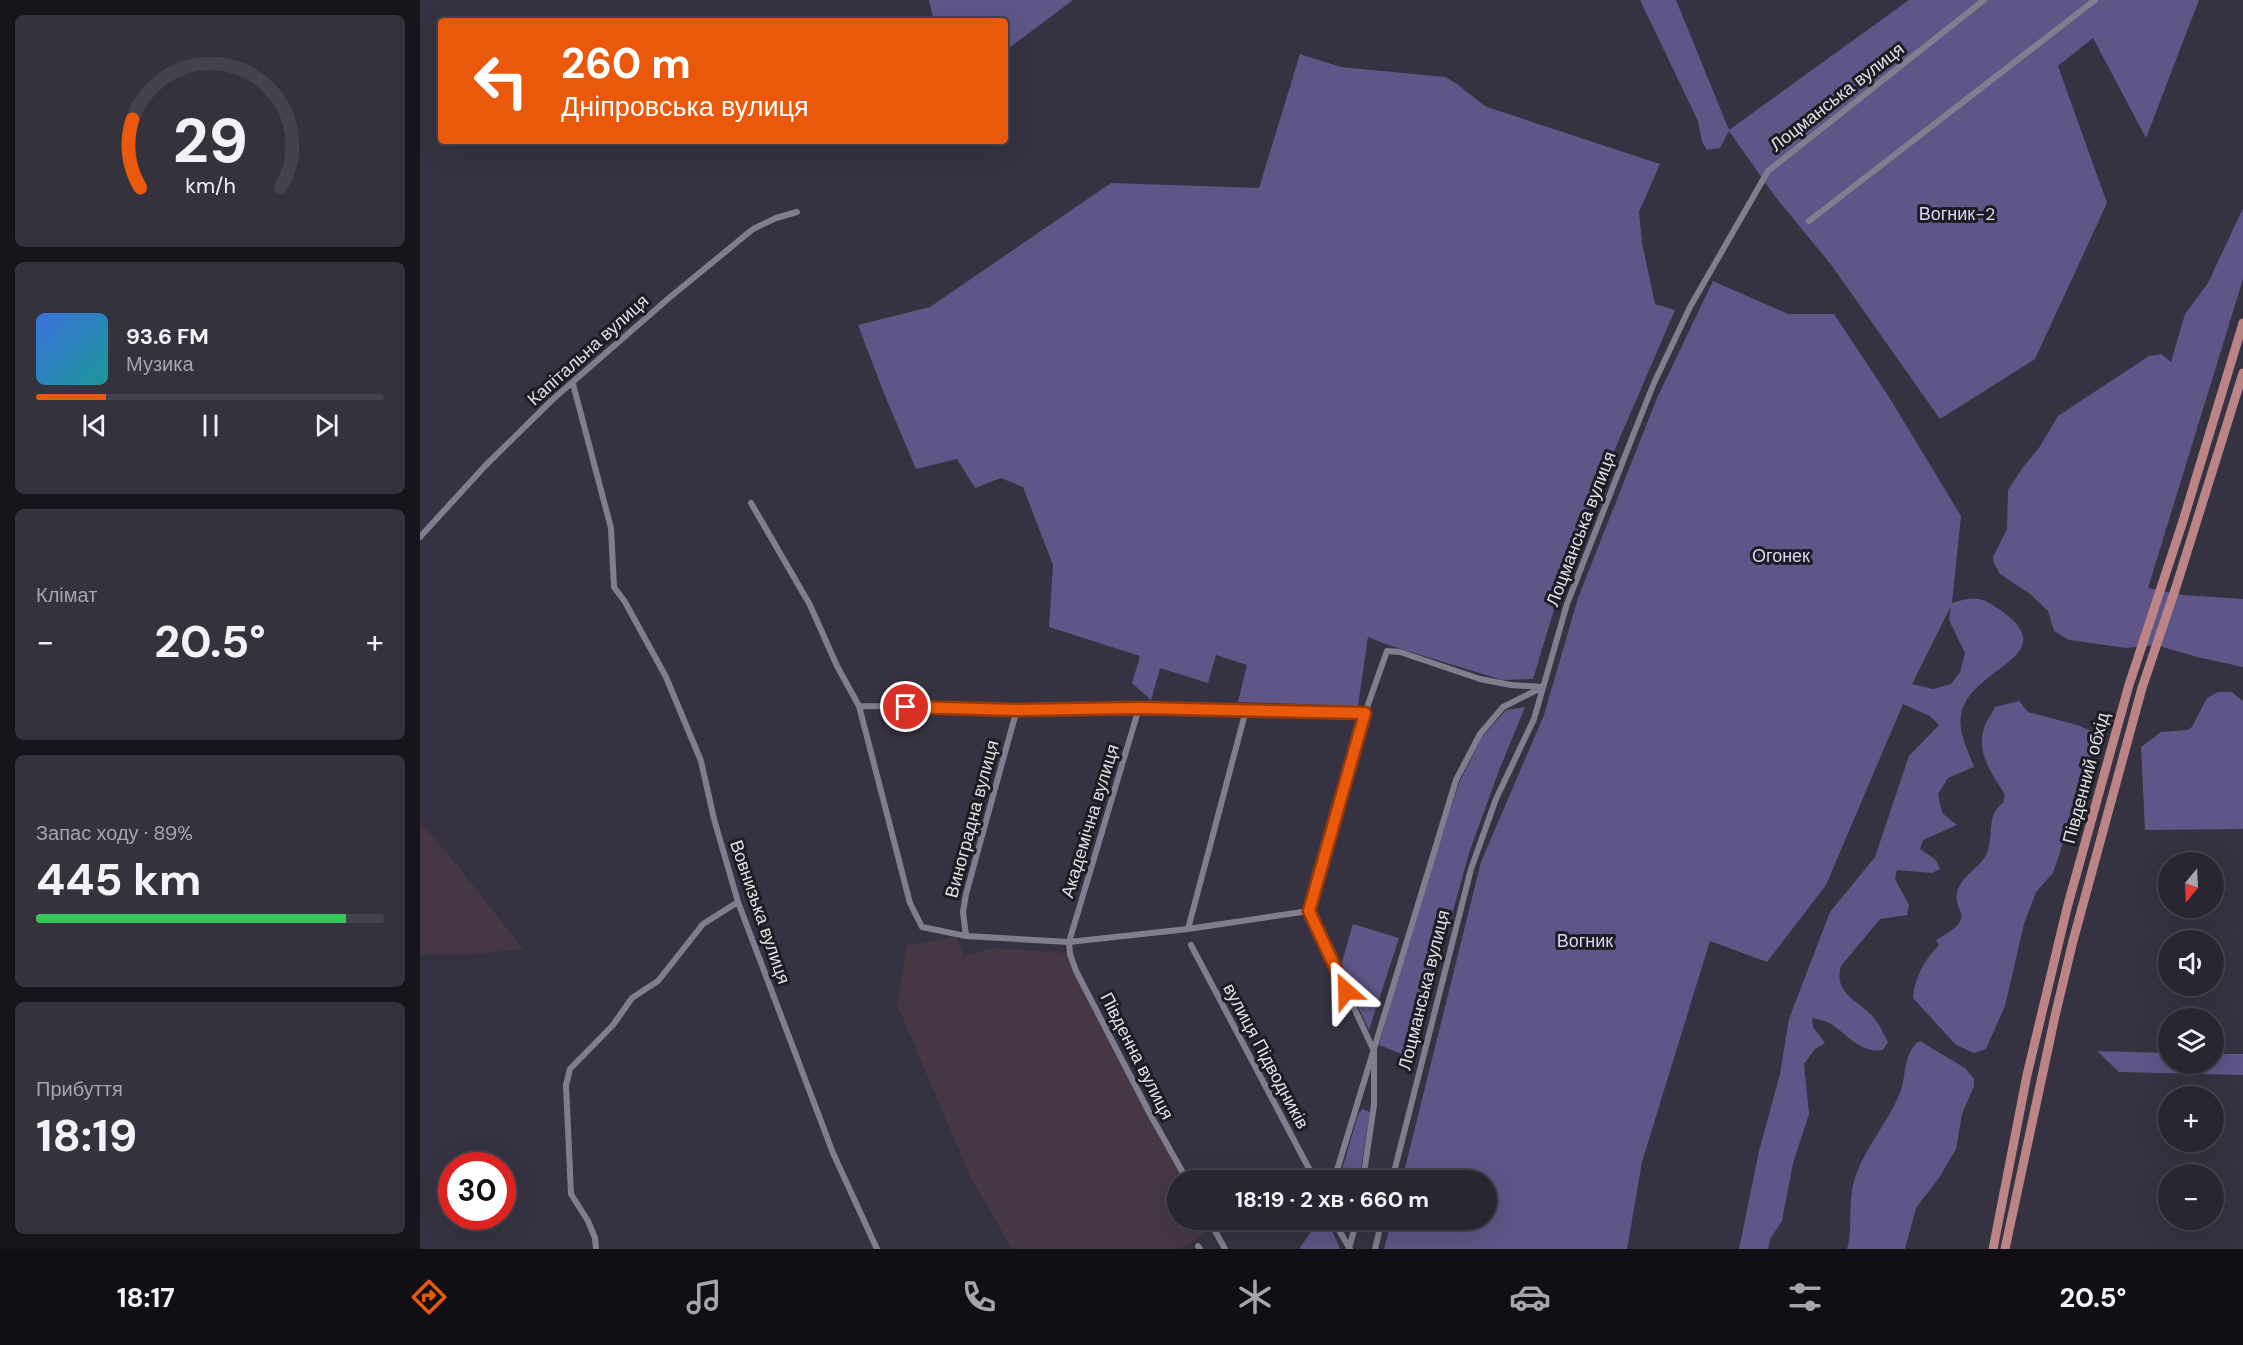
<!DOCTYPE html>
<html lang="uk">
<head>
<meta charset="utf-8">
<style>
  :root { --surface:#282631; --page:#34323d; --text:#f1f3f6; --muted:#a5a5ab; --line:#44434d; --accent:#ea580c }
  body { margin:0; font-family:"DM Sans",sans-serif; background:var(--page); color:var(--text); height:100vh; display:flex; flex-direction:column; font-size:22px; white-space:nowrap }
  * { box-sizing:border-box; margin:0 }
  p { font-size:20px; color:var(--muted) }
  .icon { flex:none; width:33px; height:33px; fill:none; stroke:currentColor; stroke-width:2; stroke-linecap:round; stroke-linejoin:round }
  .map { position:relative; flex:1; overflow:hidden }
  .side { display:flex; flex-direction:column; gap:15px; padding:15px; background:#16151b; width:420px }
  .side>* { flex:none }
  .hud { position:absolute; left:18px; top:18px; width:570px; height:126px; border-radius:6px; box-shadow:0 6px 24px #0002,0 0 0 2px var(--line); background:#ea580c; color:#fff; overflow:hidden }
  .needle { width:39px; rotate:198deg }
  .buttons { position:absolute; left:1738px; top:852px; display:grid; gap:12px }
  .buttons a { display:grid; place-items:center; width:66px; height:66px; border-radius:50%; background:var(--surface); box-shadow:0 6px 24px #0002,0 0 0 2px var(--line); font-size:30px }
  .speed { position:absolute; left:18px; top:1152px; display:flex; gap:12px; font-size:30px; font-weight:700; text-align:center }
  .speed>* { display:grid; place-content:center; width:78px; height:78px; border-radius:50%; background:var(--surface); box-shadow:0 6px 24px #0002,0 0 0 2px var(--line); line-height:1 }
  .speed .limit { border:9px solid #d22; background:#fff; color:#111 }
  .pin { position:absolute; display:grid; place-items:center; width:51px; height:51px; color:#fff; margin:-26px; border:3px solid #fff; border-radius:50%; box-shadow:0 2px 6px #0007 }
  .me { position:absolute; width:66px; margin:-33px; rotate:335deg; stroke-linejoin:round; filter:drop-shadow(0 0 4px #0008) }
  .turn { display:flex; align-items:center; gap:21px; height:126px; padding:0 24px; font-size:27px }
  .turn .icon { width:78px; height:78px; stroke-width:2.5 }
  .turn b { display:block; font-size:42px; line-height:51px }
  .big { font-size:45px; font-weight:700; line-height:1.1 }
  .side .card { flex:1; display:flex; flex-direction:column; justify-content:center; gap:9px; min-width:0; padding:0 21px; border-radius:9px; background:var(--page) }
  .side .dial { align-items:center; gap:0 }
  .dial svg { height:156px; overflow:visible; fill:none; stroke:var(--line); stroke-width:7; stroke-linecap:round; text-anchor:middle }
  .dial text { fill:var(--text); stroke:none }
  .song { display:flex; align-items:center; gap:18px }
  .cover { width:72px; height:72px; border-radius:9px; background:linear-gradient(135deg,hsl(220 70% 55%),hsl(180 70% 35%)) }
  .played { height:6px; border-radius:3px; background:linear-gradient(90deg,var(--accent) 20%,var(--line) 20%) }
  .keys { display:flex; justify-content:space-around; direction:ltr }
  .heat { display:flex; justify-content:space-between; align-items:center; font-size:33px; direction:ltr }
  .charge { height:9px; border-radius:4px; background:linear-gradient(90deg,#34c759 89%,var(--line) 0) }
  .trip { position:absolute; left:747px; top:1170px; width:330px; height:60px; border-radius:30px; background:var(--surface); box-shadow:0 6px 24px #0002,0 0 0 2px var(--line); font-weight:700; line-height:60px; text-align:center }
  .dock { display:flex; height:96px; justify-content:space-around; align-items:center; background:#100f14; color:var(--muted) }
  .dock .icon { width:42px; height:42px }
  .dock .active { color:var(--accent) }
  .dock b { font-size:27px; color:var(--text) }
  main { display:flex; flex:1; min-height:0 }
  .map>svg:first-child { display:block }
</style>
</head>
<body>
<main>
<section class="side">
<div class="card dial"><svg viewBox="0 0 100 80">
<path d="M14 69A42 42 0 1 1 86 69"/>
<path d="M14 69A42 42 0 0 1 10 34" stroke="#ea580c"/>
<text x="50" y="56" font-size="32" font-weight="700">29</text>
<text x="50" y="72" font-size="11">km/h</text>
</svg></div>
<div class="card">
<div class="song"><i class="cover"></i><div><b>93.6 FM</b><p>Музика</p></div></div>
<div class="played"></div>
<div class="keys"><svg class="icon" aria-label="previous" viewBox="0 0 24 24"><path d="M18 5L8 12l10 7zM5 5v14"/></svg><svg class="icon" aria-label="pause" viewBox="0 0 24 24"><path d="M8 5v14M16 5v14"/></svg><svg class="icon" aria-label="next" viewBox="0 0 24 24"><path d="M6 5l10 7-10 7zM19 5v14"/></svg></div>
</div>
<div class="card"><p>Клімат</p>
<div class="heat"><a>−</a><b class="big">20.5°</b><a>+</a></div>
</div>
<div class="card"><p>Запас ходу · 89%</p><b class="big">445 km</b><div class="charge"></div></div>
<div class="card"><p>Прибуття</p><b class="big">18:19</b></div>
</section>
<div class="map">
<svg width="1823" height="1249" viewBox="0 0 1823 1249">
  <rect width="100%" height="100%" fill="#353341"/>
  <path fill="#463744" d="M0,823L29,855L103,949L55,954H0Z
    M536,936L544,957L574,948L646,953L765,1180H758V1220H785L790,1229L761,1249H592L550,1176L477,1004L487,946Z"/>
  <path fill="#5f5587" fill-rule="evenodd" d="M509,0H653L585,51V21H508L513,17Z
    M1220,0H1256L1309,130L1489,0H1779L1726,138L1673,38L1638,66L1687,203L1615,359L1520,419L1412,266L1354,195L1309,131L1300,148L1287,150L1282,142L1278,121Z
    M880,54L921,67L1025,77C1040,84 1052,97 1067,107L1240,164L1219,212L1222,243L1235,304L1255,310L1154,544L1113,679L1082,680L968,645L948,637L938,706L818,702L827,665L796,655L788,683L740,668L731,700L712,683L720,656L629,627L633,565L603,487L581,478L555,488L537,459L496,469L465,396L438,325L510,307L691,183L839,188Z
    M1823,208V279L1728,588L1763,595L1823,599V667L1777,657L1736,645L1706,648L1649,640L1634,631L1628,611L1610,594L1580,574L1574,563L1573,557L1587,529L1588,490L1603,467L1619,448L1638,416L1729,356L1741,354L1751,362L1765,314L1788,283Z
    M1293,281L1368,314H1414L1469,397L1541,516L1532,603C1545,599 1557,595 1571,604C1655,656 1549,665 1541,715C1538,733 1548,750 1554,767L1528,778L1518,794L1522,813L1537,825L1503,840L1500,849L1516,860L1520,869L1512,873L1477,870L1475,879L1489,905L1487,915L1460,919L1421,966C1413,995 1439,1000 1454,1018C1460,1025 1464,1035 1468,1042L1463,1050C1441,1054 1428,1035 1411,1024C1406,1021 1398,1019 1392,1018L1393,1027L1405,1043L1395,1049L1384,1064L1389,1114L1373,1163L1362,1221L1350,1239L1348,1249H1319L1339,1151L1360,1074L1369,1019L1410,912L1455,857L1489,756L1519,725L1510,716L1483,704L1406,885L1347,962L1290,941L1222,1162L1207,1249H964L972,1220H1066V1180H982L1061,862L1124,715L1158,598L1237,398ZM1531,606L1529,620L1545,653L1540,672L1531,684L1513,689L1492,684Z
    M1798,692H1812L1823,701V829L1725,830L1721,747L1741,732L1767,730L1772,727L1787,698Z
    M1599,701L1608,712L1657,725L1679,734L1633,873L1616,892L1604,924L1585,1006L1566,1049L1554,1053L1536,1045L1493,998C1494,978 1505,959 1519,945L1516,940C1564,914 1527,912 1539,887C1544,875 1560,867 1566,855C1575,837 1565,815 1583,803L1585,795C1573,774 1556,755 1564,728C1566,721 1572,714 1575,707Z
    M1105,707L1080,768L1050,850L992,1058L959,1045L991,931L1039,783L1062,737L1086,710Z
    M933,924L979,938L949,1030L920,969Z
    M1500,1041L1545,1068L1554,1079V1086L1542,1114L1536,1149L1519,1178L1496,1208L1485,1249H1427C1433,1230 1428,1206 1433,1185C1441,1151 1469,1123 1481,1090C1486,1075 1484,1050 1500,1041Z
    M1677,1051L1749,1053V1064H1794V1054H1823V1075L1699,1072Z
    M942,1109L950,1112L939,1180H919L938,1115Z
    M899,1220H903L910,1226L920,1249H879Z"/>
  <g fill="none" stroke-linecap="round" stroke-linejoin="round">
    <path stroke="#807d8e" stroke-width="6" d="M1389,221L1675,0
      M153,384L191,528L194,587L205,602L246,677L281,761L294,819L318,902L413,1153L457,1249
      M331,503L390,605L417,666L439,706L490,903L502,927L546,936L649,942L768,929L889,911
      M0,537L65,466L132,400L249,298L333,229L356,218L377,212
      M439,706L945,713
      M719,708L649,942L650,954L656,971L730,1114L767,1180
      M768,929L826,710
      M546,936L543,912L546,894L597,709
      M771,945L895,1180
      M914,1180L1036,780L1060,734L1083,707L1121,688
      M943,1180L954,1105V1051L889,911L945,713L967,651L980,652L1060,679L1091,685L1123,687
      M972,1180L1051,869L1076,799L1114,719L1147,604L1212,438L1234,383L1270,307L1348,171L1564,0
      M789,1220L805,1249
      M913,1220L930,1249
      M778,1246L780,1249
      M929,1248L937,1220
      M176,1249L175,1238L168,1221L151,1194L146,1085L150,1069L193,1025L212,998L238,981L283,924L318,902
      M955,1249L962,1220"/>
    <path stroke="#bb8586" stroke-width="9" d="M1573,1249L1607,1075L1647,908L1709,685L1763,521L1823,323
      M1585,1249L1635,1016L1653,941L1722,688L1757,584L1823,373"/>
  </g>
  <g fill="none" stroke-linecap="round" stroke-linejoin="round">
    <defs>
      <path id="route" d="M486,707L597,710L719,708L945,713L889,911L926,991"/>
    </defs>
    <use href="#route" stroke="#983908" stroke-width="15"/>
    <use href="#route" stroke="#ea580c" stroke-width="10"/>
  </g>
  <g text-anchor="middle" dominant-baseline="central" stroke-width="6" stroke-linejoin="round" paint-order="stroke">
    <g font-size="18" fill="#e0dfe8" stroke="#1d1c22">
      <text transform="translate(1417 97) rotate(-38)">Лоцманська вулиця</text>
      <text transform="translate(168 350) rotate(-42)">Капітальна вулиця</text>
      <text transform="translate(1161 529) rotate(-69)">Лоцманська вулиця</text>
      <text transform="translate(1666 778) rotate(-75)">Південний обхід</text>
      <text transform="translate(552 819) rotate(-75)">Виноградна вулиця</text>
      <text transform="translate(670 821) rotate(-73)">Академічна вулиця</text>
      <text transform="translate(340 912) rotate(71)">Вовнизька вулиця</text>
      <text transform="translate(1004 990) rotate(-76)">Лоцманська вулиця</text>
      <text transform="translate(717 1056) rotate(63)">Південна вулиця</text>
      <text transform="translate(846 1056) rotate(62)">вулиця Підводників</text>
    </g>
    <g font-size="18" fill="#dbd5f9" stroke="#1d1c22">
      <text x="1537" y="214">Вогник-2</text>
      <text x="1361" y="556">Огонек</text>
      <text x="1165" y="941">Вогник</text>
    </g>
  </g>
</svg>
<div class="buttons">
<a><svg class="needle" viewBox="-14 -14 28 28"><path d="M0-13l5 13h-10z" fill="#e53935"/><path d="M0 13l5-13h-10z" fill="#a5a5ab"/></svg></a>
<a><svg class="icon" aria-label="sound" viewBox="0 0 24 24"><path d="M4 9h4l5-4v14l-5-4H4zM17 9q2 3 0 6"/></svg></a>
<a><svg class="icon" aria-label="layers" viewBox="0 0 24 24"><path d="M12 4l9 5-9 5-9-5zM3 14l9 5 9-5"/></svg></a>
<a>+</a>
<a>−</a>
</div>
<div class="speed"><div class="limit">30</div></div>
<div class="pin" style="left:486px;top:707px;background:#d93025"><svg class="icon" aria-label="arrive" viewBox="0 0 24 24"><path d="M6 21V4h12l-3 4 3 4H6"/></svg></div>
<svg class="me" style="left:926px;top:991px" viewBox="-20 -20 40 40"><path d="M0-17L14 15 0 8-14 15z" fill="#ea580c" stroke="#fff" stroke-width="4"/></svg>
<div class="trip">18:19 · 2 хв · 660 m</div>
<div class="hud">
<div class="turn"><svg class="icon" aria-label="left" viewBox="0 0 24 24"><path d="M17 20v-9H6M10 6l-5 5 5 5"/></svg><div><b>260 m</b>Дніпровська вулиця</div></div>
</div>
</div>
</main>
<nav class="dock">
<b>18:17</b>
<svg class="icon active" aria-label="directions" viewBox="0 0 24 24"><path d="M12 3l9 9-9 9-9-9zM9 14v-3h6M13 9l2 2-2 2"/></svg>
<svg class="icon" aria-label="music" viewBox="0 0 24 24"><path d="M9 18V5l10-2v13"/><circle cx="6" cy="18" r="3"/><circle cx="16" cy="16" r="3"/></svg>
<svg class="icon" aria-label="phone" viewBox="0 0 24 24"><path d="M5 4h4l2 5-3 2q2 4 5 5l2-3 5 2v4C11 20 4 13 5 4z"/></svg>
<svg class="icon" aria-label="climate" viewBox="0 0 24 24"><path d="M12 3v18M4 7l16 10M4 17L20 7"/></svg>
<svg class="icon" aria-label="car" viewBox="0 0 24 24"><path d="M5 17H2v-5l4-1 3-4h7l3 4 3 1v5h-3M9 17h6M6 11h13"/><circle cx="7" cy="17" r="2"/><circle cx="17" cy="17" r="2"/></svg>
<svg class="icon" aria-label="filters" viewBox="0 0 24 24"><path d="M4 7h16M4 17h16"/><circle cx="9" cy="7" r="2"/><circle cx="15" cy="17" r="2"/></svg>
<b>20.5°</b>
</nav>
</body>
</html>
